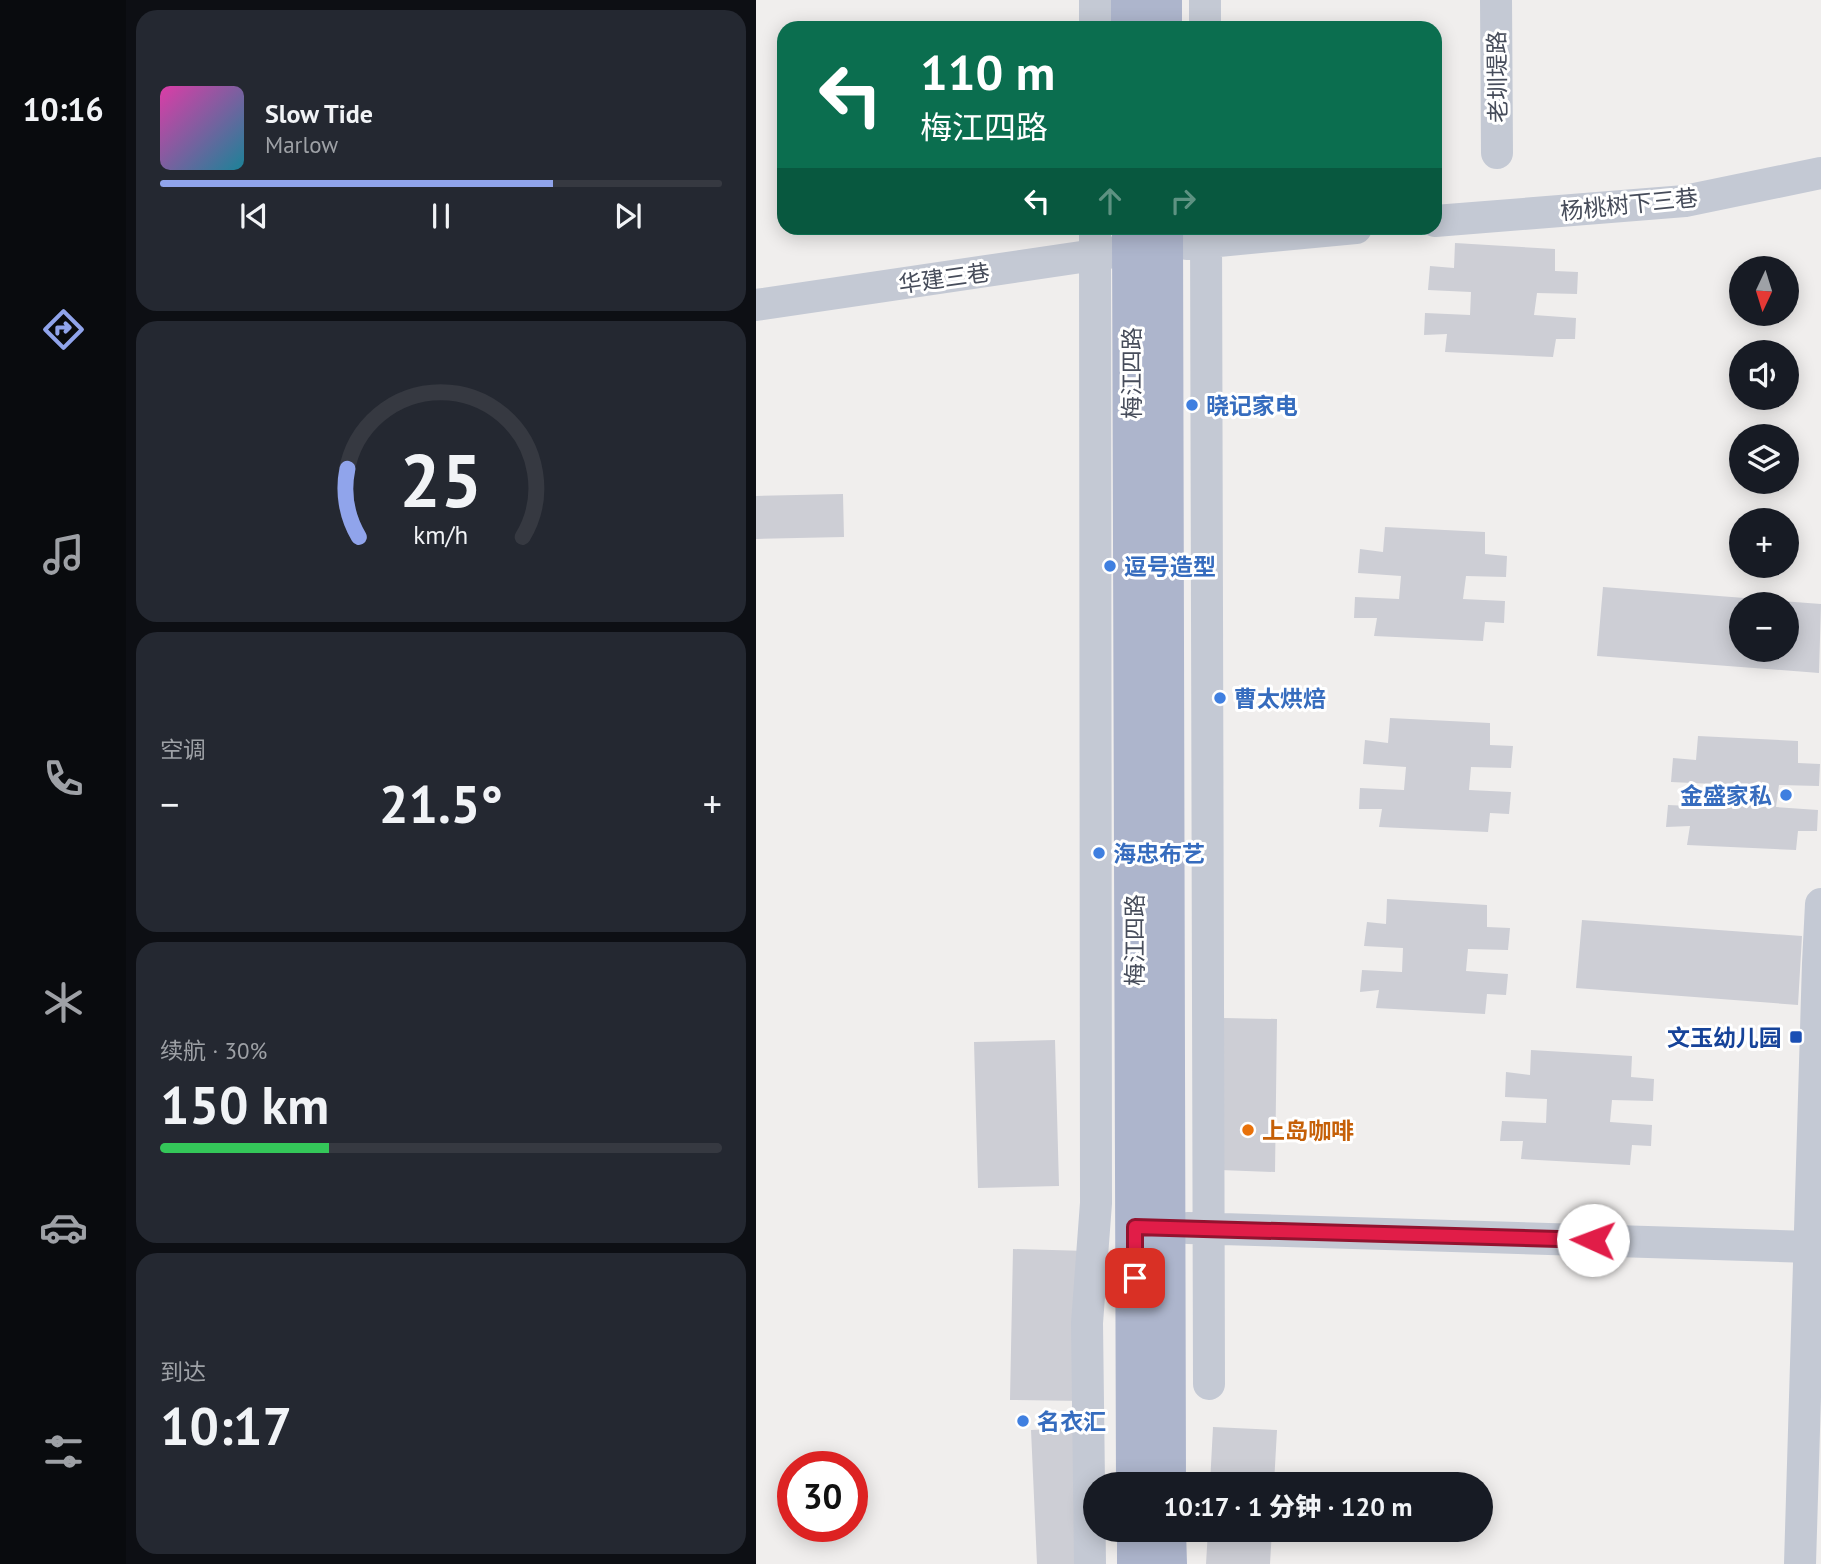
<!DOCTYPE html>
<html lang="zh">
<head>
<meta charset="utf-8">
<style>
  :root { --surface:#171b24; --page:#242831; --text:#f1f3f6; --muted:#9ea1a6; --line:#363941; --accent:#90a4eb }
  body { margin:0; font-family:"PT Sans","Noto Sans SC",sans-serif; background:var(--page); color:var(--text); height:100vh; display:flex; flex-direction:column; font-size:26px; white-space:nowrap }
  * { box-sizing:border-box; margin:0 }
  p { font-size:23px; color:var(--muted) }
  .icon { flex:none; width:38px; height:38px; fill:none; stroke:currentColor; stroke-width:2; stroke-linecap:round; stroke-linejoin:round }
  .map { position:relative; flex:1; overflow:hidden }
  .side { display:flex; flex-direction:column; gap:10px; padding:10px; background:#0d0f14; width:630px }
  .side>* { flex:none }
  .hud { position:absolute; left:21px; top:21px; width:665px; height:214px; border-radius:21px; box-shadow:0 4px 18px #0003; background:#0b6e4f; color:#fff; overflow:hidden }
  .needle { width:46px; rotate:184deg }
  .buttons { position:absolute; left:973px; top:256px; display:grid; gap:14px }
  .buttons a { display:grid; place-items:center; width:70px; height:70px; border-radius:50%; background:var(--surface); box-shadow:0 4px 18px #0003; font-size:35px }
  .speed { position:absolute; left:21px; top:1451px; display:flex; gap:14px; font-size:35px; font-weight:700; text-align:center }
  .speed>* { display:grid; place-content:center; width:91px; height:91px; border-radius:50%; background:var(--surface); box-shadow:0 4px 18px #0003; line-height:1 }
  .speed .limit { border:10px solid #d22; background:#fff; color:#111 }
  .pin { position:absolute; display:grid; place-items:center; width:60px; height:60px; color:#fff; margin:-30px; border-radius:14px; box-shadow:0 4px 10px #0006 }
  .me { position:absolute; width:77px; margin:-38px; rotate:272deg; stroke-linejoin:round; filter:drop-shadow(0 0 5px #0008) }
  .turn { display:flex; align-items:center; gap:24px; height:147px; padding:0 28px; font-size:32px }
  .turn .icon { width:91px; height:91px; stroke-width:2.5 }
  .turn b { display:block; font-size:49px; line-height:60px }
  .lanes { display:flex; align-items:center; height:66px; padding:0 28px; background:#0003; justify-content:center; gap:35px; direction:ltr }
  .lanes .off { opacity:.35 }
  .big { font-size:52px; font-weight:800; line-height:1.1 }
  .side .widget { flex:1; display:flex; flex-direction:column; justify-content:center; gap:10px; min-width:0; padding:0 24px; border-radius:21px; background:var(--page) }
  .side .dial { align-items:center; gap:0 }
  .dial svg { height:182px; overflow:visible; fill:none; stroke:var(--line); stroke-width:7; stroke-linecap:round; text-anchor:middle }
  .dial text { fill:var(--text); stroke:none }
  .song { display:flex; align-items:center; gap:21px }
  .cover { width:84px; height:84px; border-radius:10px; background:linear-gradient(135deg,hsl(320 70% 55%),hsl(190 70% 35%)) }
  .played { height:7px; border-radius:4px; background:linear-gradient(90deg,var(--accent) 70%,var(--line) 70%) }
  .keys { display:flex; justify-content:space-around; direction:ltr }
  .heat { display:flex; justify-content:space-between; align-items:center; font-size:38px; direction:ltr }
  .charge { height:10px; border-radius:5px; background:linear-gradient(90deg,#34c759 30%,var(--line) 0) }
  .trip { position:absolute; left:327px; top:1472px; width:410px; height:70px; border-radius:35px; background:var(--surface); box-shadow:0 4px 18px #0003; font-weight:800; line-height:70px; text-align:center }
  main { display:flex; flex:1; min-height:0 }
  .tabs { display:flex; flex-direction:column; width:126px; justify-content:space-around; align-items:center; background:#090b0e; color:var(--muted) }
  .tabs .icon { width:49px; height:49px }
  .tabs .active { color:var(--accent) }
  .tabs b { font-size:32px; color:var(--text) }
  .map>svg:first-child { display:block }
</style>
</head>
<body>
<main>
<nav class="tabs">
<b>10:16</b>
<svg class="icon active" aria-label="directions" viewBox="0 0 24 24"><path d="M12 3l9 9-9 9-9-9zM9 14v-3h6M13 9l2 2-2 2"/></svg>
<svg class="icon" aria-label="music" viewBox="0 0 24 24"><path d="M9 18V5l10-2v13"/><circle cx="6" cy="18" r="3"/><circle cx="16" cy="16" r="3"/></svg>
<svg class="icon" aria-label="phone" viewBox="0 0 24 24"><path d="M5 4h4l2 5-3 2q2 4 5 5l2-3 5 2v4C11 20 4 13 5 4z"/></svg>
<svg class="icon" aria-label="climate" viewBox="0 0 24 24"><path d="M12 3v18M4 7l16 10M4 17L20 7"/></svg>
<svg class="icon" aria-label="car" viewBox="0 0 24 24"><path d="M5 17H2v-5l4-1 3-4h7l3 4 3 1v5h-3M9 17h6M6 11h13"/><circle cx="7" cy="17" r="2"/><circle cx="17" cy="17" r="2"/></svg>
<svg class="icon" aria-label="filters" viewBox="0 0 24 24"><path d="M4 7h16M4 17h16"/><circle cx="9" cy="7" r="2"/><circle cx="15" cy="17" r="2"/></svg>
</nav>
<section class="side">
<div class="widget">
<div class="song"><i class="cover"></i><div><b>Slow Tide</b><p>Marlow</p></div></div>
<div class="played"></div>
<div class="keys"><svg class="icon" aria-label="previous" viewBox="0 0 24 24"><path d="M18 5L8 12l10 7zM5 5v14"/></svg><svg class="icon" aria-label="pause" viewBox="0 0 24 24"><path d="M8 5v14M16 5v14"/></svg><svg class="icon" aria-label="next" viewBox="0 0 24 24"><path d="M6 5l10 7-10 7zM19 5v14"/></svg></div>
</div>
<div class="widget dial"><svg viewBox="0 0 100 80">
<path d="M14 69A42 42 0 1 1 86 69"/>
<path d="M14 69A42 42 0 0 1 9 39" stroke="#90a4eb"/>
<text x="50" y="56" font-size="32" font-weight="700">25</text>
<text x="50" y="72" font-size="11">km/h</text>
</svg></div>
<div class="widget"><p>空调</p>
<div class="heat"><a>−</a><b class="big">21.5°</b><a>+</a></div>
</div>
<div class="widget"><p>续航 · 30%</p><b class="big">150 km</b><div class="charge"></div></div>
<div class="widget"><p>到达</p><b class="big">10:17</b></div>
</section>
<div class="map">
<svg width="1065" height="1564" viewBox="0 0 1065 1564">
  <rect width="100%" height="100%" fill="#f0eeed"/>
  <path fill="#cdced5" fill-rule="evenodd" d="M699,243L799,249V271L822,272L821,294L781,293L778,315L820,318L819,339H800L797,357L689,352L691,334L668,335L669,313L714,315L715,292L672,290L674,266L698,268Z
    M87,494L88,537L0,539V496Z
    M629,527L729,532V554L751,556L750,577L710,576L707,599L749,601L748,623L729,622L727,641L618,636L621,618H598L599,597L643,599L645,576L602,573L604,549L627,552Z
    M847,587L1065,604L1063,673L841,656ZM985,604H1031V649H985Z
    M634,718L734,723V745L757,746L755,768L715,767L713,790L755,792L753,814L734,813L732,832L623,827L626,809H603L604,788L648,790L650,767L607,764L609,740L632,743Z
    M942,736L1042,741V763L1064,764L1063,786L1023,785L1020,807L1062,810L1061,831H1042L1040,850L931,845L934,826L910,827L912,805L956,807L958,784L915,782L917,758L940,760Z
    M631,899L731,905V927L754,928L752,950L712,949L710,971L752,974L750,995L731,994L729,1014L620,1008L623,990L604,992L606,970L646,972L647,948L608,946L611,922L630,924Z
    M826,920L1046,936L1042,1005L820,988Z
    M468,1018L521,1019L519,1172L464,1170Z
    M299,1040L303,1186L222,1188L218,1042Z
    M775,1050L876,1056L875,1077L898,1079L897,1101L856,1100L854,1122L896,1125L895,1146L876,1145L874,1165L765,1159L767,1141H744L746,1121L790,1123L791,1099L749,1097L750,1072L774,1075Z
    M257,1249L332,1251L329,1401L254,1400Z
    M340,1427L346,1564H281L275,1430Z
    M457,1427L521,1430L518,1484H454Z
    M452,1530H516L514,1564H450Z"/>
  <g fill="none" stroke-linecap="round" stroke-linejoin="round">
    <path stroke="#c4c9d4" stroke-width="32" d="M339,0V28
      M449,0V28
      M740,0L741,153
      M679,221L929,201L1065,173
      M450,228L453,1384
      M431,244L600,228
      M0,305L359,252
      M432,1228L1053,1247
      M334,1564L331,1323L340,1203L339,228
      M1044,1564L1062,963L1065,904"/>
    <path stroke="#adb5cc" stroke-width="38" d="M374,0V28
      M407,0V28
      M375,228L379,1484
      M408,228L411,1484
      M380,1530V1564
      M411,1530L412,1564"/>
  </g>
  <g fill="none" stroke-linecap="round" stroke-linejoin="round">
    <defs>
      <path id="route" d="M379,1278V1227L837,1240"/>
    </defs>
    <use href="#route" stroke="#92132f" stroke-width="18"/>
    <use href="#route" stroke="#e11d48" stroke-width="12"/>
  </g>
  <g fill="#3f7fe0" stroke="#fff" stroke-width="2.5">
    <circle cx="436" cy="405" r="7"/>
    <circle cx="354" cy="566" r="7"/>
    <circle cx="464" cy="698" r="7"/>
    <circle cx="1030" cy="795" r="7"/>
    <circle cx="343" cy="853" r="7"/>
    <circle cx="267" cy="1421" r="7"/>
  </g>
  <rect fill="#1a4fb4" stroke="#fff" stroke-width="2.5" x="1033" y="1030" width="14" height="14" rx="3.5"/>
  <circle fill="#e8710a" stroke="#fff" stroke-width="2.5" cx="492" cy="1130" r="7"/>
  <g text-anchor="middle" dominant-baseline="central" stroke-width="6" stroke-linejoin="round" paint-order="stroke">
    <g font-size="23" fill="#464c5a" stroke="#fff">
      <text transform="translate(741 77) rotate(-91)">老圳堤路</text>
      <text transform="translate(873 204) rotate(-6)">杨桃树下三巷</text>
      <text transform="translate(188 278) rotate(-8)">华建三巷</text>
      <text transform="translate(375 373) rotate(-90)">梅江四路</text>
      <text transform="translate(378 940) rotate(-90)">梅江四路</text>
    </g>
    <g font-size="23" font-weight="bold" fill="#366cbe" stroke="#fff" text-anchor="start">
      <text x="450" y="405">晓记家电</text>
      <text x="368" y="566">逗号造型</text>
      <text x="478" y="698">曹太烘焙</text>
      <text x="1016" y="795" text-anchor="end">金盛家私</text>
      <text x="357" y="853">海忠布艺</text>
      <text x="281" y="1421">名衣汇</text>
    </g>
    <g font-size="23" font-weight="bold" fill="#164399" stroke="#fff" text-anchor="end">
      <text x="1026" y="1037">文玉幼儿园</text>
    </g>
    <g font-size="23" font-weight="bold" fill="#c56008" stroke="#fff" text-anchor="start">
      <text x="506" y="1130">上岛咖啡</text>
    </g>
  </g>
</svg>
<div class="buttons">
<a><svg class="needle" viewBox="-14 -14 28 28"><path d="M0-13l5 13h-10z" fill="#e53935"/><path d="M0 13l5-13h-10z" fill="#9ea1a6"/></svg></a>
<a><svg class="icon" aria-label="sound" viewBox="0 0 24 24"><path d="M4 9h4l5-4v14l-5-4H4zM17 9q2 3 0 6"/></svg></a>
<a><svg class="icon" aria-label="layers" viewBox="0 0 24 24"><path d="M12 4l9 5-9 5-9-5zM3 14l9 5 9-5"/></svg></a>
<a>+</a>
<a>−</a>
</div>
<div class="speed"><div class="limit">30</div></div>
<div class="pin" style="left:379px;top:1278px;background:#d93025"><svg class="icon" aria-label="arrive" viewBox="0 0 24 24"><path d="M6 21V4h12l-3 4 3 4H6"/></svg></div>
<svg class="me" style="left:837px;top:1240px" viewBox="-20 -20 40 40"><circle r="19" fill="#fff"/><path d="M0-13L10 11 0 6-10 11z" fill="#e11d48"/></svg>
<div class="trip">10:17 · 1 分钟 · 120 m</div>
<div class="hud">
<div class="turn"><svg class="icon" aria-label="left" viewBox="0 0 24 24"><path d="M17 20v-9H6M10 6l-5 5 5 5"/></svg><div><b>110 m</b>梅江四路</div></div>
<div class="lanes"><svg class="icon" aria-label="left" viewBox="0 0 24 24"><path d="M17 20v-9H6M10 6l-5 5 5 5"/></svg><svg class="icon off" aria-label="ahead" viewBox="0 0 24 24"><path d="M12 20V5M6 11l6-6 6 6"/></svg><svg class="icon off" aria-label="right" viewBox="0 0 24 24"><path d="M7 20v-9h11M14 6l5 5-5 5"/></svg></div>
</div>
</div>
</main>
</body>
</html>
